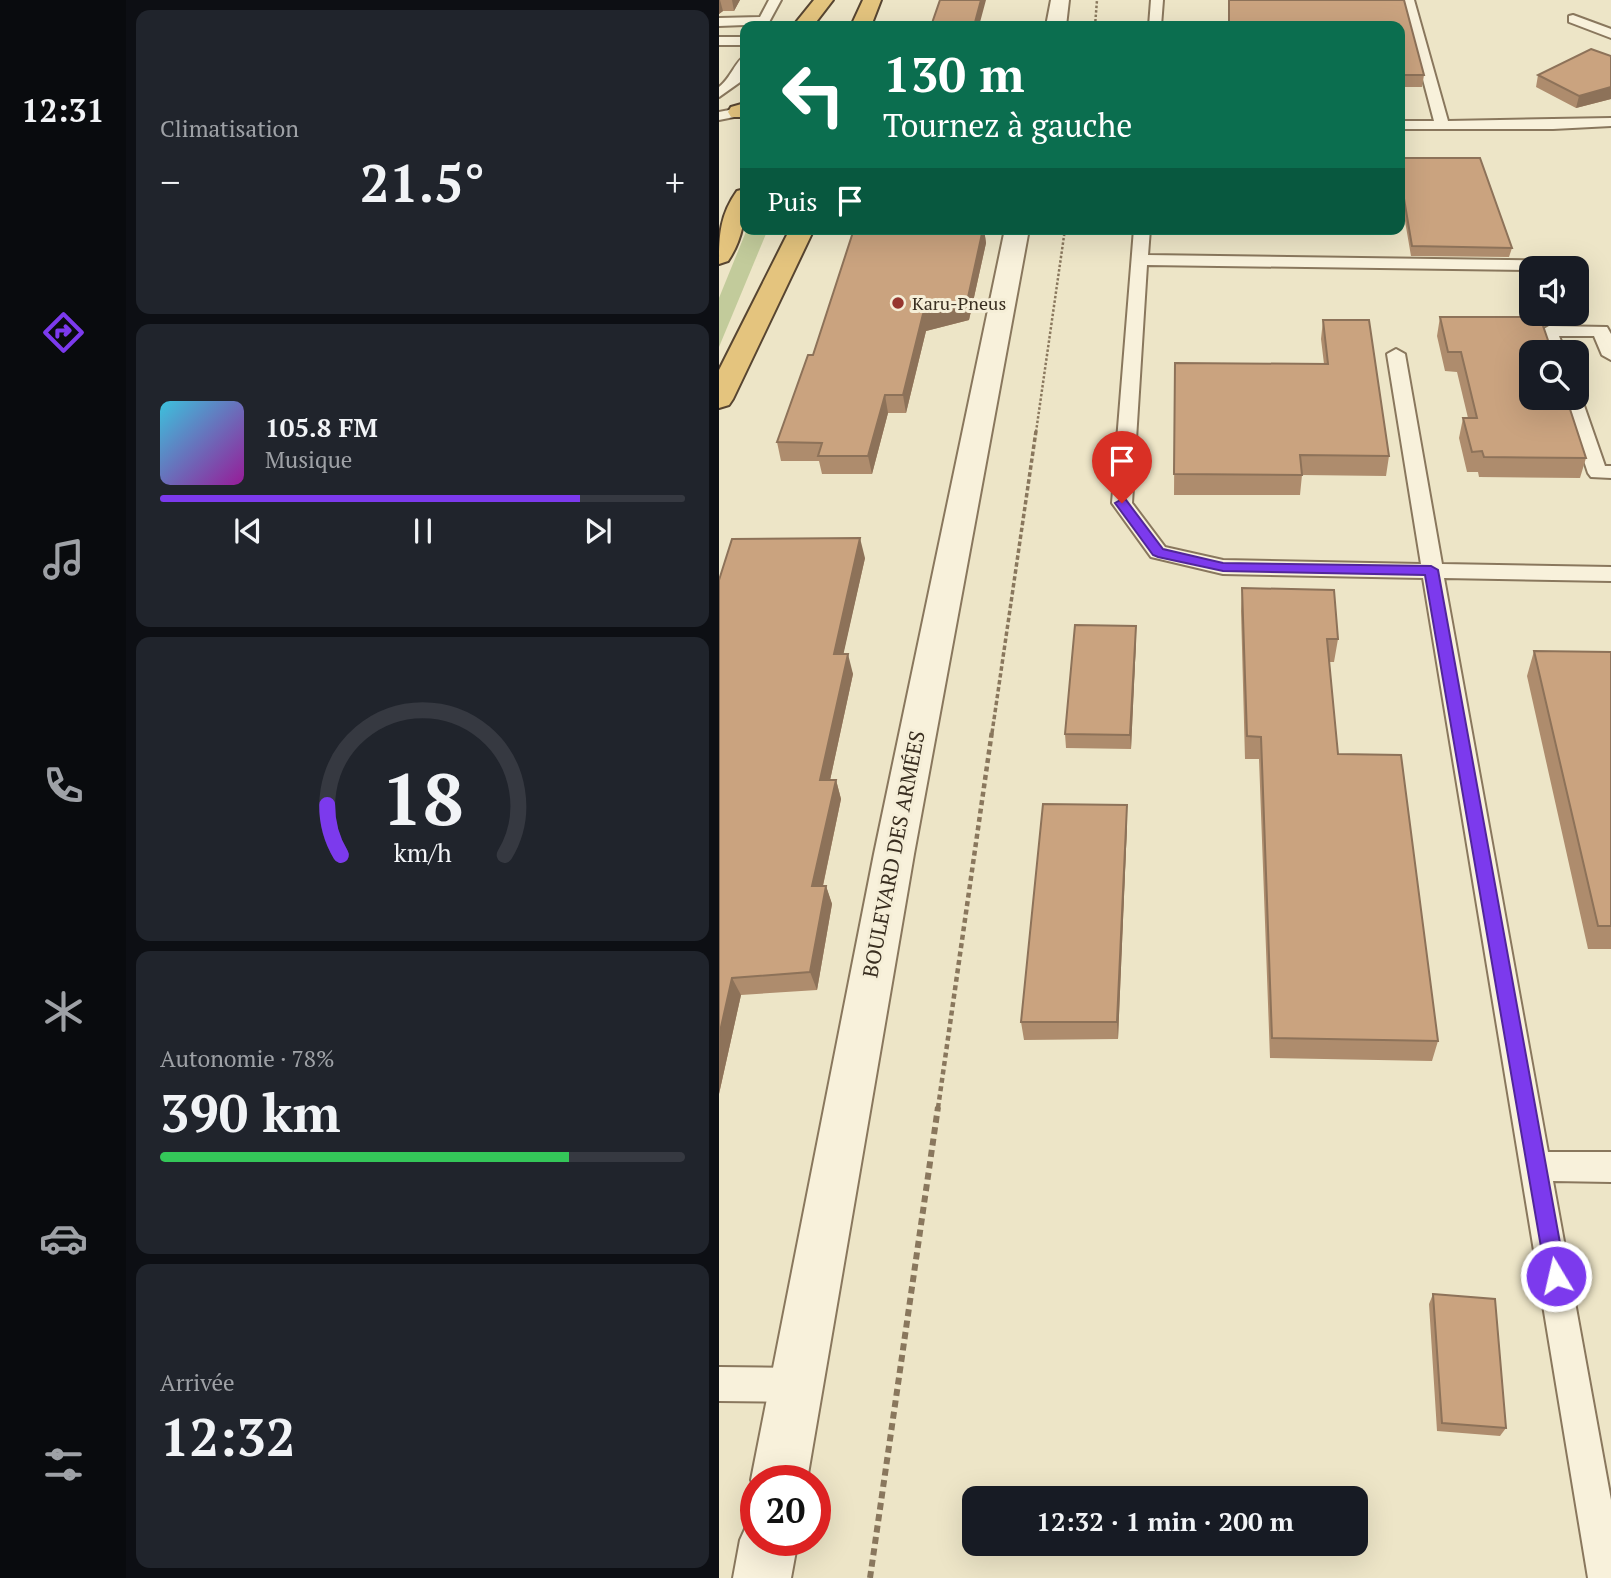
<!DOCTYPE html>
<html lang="fr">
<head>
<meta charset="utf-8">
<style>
  :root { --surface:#171b24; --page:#20242c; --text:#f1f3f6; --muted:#9ea1a6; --line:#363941; --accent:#7c3aed }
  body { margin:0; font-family:"PT Serif",serif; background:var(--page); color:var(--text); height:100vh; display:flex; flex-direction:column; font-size:26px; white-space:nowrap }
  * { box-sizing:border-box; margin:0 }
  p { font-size:23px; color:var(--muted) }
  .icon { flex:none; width:38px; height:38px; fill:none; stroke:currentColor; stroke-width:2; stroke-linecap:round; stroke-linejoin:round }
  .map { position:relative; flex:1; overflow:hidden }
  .sheet { display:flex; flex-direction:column; gap:10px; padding:10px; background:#0d0f14; width:593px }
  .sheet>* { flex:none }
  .guide { position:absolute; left:21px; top:21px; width:665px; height:214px; border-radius:14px; box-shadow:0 7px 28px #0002; background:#0b6e4f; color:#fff; overflow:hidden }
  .fabs { position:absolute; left:800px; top:256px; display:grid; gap:14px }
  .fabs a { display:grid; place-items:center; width:70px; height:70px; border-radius:14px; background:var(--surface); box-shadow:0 7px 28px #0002; font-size:35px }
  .speed { position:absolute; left:21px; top:1465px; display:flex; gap:14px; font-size:35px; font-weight:700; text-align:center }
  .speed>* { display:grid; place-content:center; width:91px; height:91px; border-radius:50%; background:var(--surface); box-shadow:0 7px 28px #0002; line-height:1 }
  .speed .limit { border:10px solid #d22; background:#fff; color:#111 }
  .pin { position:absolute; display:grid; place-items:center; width:60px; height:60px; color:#fff; margin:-72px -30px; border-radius:50% 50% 50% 0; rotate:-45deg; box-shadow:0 0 7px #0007 }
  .pin .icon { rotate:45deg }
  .me { position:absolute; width:77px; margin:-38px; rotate:351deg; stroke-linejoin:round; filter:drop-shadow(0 0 5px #0008) }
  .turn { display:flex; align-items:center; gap:24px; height:147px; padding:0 28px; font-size:32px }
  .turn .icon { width:91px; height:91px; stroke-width:2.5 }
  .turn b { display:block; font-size:49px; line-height:60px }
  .then { display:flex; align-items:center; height:66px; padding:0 28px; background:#0003; gap:14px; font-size:26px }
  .big { font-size:52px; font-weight:700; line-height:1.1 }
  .sheet .tile { flex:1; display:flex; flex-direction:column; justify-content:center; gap:10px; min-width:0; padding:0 24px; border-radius:14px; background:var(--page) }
  .sheet .dial { align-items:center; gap:0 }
  .dial svg { height:182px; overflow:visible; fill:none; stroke:var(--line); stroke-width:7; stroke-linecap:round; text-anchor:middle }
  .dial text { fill:var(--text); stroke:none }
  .song { display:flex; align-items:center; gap:21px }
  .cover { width:84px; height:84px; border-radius:10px; background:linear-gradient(135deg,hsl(190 70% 55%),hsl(300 70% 35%)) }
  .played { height:7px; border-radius:4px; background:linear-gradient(90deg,var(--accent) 80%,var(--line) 80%) }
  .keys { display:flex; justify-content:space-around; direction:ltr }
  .heat { display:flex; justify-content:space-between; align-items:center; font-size:38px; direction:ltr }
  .charge { height:10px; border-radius:5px; background:linear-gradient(90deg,#34c759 78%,var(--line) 0) }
  .trip { position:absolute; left:243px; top:1486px; width:406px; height:70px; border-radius:14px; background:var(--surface); box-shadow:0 7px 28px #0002; font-weight:700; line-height:70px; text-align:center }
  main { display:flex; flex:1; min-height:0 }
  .tab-bar { display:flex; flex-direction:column; width:126px; justify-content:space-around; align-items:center; background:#090b0e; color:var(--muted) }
  .tab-bar .icon { width:49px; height:49px }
  .tab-bar .on { color:var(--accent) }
  .tab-bar b { font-size:32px; color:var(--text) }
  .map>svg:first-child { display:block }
</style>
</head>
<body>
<main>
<nav class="tab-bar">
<b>12:31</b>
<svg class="icon on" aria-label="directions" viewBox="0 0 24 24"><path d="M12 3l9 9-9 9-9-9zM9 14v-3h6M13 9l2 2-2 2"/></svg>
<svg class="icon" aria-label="music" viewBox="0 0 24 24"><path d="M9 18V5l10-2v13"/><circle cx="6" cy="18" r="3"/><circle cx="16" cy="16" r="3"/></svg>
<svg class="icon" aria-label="phone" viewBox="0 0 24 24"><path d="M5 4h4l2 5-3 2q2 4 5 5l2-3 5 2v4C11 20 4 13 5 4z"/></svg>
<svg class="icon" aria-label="climate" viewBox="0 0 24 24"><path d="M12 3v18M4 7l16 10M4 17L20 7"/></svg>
<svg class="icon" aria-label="car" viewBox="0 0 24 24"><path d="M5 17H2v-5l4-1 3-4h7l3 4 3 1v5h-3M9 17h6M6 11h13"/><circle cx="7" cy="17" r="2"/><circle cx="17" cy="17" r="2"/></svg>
<svg class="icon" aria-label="filters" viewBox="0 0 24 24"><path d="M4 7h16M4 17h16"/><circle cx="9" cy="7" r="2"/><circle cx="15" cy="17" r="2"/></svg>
</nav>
<section class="sheet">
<div class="tile"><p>Climatisation</p>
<div class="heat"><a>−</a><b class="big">21.5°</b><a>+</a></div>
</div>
<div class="tile">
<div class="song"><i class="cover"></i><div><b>105.8 FM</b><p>Musique</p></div></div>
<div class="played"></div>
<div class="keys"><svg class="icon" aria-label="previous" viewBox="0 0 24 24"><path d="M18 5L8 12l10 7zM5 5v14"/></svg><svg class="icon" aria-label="pause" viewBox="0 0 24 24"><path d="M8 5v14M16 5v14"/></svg><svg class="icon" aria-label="next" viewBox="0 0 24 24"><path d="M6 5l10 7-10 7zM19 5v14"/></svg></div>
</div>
<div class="tile dial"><svg viewBox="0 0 100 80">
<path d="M14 69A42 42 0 1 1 86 69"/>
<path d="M14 69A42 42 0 0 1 8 47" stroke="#7c3aed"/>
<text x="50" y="56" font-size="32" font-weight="700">18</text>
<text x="50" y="72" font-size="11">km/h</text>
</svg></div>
<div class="tile"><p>Autonomie · 78%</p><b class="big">390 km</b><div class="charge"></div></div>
<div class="tile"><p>Arrivée</p><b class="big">12:32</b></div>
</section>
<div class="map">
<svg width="892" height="1578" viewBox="0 0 892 1578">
  <rect width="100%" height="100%" fill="#ede5c7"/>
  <path fill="#c2cb9b" d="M28,229H49L0,347V298Z"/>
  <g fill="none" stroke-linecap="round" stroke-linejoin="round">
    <defs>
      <path id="service" d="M50,0H62L49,24L0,26V18L41,17Z
        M432,0H444L442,26H430Z
        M683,0H695L729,121L892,118V126L834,129H681V121H715Z
        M854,15L892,29V38L850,22V16Z
        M0,37H26V45H0Z
        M26,56L24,80L0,97V87C12,78 17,60 26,56Z
        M20,108L25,109V115L0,120V112Z
        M415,229H431L429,255L853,261L861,266L858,270L812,268V270L428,265L413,503L446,547L504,560L702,564L668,354L677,349L686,354L723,564L892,567V581L725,578L829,1152H892V1182L834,1181L892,1500V1578H869L704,578L504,574L432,557L393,503Z
        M830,326L888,327L892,334V360L883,355L875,336H840L846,352H828L821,331Z
        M858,393L862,397L886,466H892V478L872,477L869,473L844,397H858Z
        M0,1367L77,1368L89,1373L94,1385L89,1397L77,1402L0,1401Z"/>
      <path id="minor" d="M332,0H350L347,26H327Z
        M286,229H310L195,854L88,1480H37V1491L32,1480L155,854Z
        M37,1517V1540H79L72,1578H14L21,1540L30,1520Z"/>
      <path id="trunk" d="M95,0H114L94,26H74Z
        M144,0H162L152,26H132Z
        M26,103V117H12L9,112L12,107Z
        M26,189C27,215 24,239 9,261L0,264C0,235 1,215 18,191Z
        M71,229H95L14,399L10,405L0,408V370Z"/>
    </defs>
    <use href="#service" stroke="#89775d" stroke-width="4"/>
    <use href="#minor" stroke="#89775d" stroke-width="4"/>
    <use href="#trunk" stroke="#574531" stroke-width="4"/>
    <path stroke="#89775d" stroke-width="2.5" stroke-dasharray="2.5 2" stroke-linecap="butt" d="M376,26L378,0
      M317,432L346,229"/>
    <path stroke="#89775d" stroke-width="3.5" stroke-dasharray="4.5 2.5" stroke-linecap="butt" d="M273,733L317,431"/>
    <path stroke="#89775d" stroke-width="4.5" stroke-dasharray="5 3.5" stroke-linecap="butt" d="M219,1108L273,731"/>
    <path stroke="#89775d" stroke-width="6" stroke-dasharray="7 4.5" stroke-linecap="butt" d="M151,1578L219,1107"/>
    <use href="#service" fill="#f8f1db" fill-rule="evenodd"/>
    <use href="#minor" fill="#f8f1db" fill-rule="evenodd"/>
    <use href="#trunk" fill="#e4c47e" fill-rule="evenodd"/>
  </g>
  <path fill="#ae8c6d" d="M0,0H21L15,11H4L0,14Z
    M509,0H685L705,75L703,87H681V26H510Z
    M892,56V99L857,108L817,87L819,75Z
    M681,158L793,248L790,257L692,256L681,192Z
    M135,229H265L267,243L250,320L207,331L187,413H169L153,474H103L100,461H62L58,442L94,355Z
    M721,317L867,458L861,478L760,477L759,472H748L740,438L744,418H749L738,372L726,371L718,336Z
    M604,320L670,456L667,476L583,475L581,495H455L456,363L605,364L602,339Z
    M146,558L124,654L134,674L111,780H117L122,799L104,886H107L113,904L98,990L22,995L0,1094V580Z
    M523,588L619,639L615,662H610L619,754L719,1041L713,1061L551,1058L540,759H526L522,611Z
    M417,641L412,749L347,748L346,734Z
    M815,651L892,652V949H869L808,676Z
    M408,805V825L399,1039L305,1040L302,1022Z
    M714,1294L787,1428L781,1436L718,1431L710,1304Z"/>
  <path fill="#8d7259" d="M0,0H1L4,11L0,14Z
    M13,0H21L15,11Z
    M262,0H267L260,26H255Z
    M892,87V99L857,108L860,96Z
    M264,229H265L267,243L250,320L207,331L187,413L184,395L204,314Z
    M166,395L169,413L153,474L149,456Z
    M141,538L146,558L120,674L115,654Z
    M417,626V641L412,749L411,735Z
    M129,654L134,674L107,799L101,780Z
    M117,780L122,799L100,904L93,886Z
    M408,805V825L399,1039L398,1022Z
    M107,886L113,904L98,990L91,972Z
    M13,978L22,995L0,1094V1036Z"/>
  <path fill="#caa37f" stroke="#8d7259" stroke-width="2" d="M221,0H262L255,26H212Z
    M510,0H685L705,75H681V26H510Z
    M872,49L892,56V87L860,96L819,75Z
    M681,158H761L793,248L693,246L681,175Z
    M135,229H264L248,302L204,314L184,395H166L149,456H99L103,443L58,442L89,355H94Z
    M721,317H821L833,352H812V397H847L867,458L765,457L763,451L753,452L744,418H758L742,352H729Z
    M604,320H650L670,456L581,455L583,475L455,474L456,363L609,364Z
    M141,538L115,654H129L101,780H117L93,886H107L91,972L13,978L0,1036V580L13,539Z
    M523,588L615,590L619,639H608L619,754L682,755L719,1041L553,1038L542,737L528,736Z
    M356,625L417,626L411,735L346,734Z
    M815,651L892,652V926H879Z
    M324,804L408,805L398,1022H302Z
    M714,1294L776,1299L787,1428L723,1423Z"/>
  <path fill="#7c3aed" stroke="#51269a" stroke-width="2" d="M403,499L407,500L444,549L504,563L712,566L719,570L847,1276L844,1283L837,1286L830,1283L827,1276L706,575L504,571L439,557L434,555L396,503Z"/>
  <circle fill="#96362f" stroke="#f5eed7" stroke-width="2.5" cx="179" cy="303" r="7"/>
  <g text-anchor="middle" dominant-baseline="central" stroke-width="6" stroke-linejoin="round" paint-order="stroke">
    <g font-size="18" fill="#392e20" stroke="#f5eed7" text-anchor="start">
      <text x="193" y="303">Karu-Pneus</text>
    </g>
    <g font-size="21" fill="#392e20" stroke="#f5eed7">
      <text transform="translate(174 854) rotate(-79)">BOULEVARD DES ARMÉES</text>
    </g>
  </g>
</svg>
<div class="fabs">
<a><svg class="icon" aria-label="sound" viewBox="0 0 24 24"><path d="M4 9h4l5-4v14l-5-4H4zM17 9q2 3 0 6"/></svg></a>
<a><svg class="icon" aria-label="search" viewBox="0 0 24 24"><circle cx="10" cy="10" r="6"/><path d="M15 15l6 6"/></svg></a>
</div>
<div class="speed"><div class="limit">20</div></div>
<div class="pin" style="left:403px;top:503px;background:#d93025"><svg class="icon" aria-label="arrive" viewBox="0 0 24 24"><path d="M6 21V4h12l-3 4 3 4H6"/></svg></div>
<svg class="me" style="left:837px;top:1276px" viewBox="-20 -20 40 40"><circle r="17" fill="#7c3aed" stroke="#fff" stroke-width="3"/><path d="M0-11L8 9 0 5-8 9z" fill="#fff"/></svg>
<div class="trip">12:32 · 1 min · 200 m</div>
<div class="guide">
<div class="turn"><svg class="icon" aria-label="left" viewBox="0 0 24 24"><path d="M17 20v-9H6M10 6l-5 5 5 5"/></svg><div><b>130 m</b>Tournez à gauche</div></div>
<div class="then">Puis<svg class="icon" aria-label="arrive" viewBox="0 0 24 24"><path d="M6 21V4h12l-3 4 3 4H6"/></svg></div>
</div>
</div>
</main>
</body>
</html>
